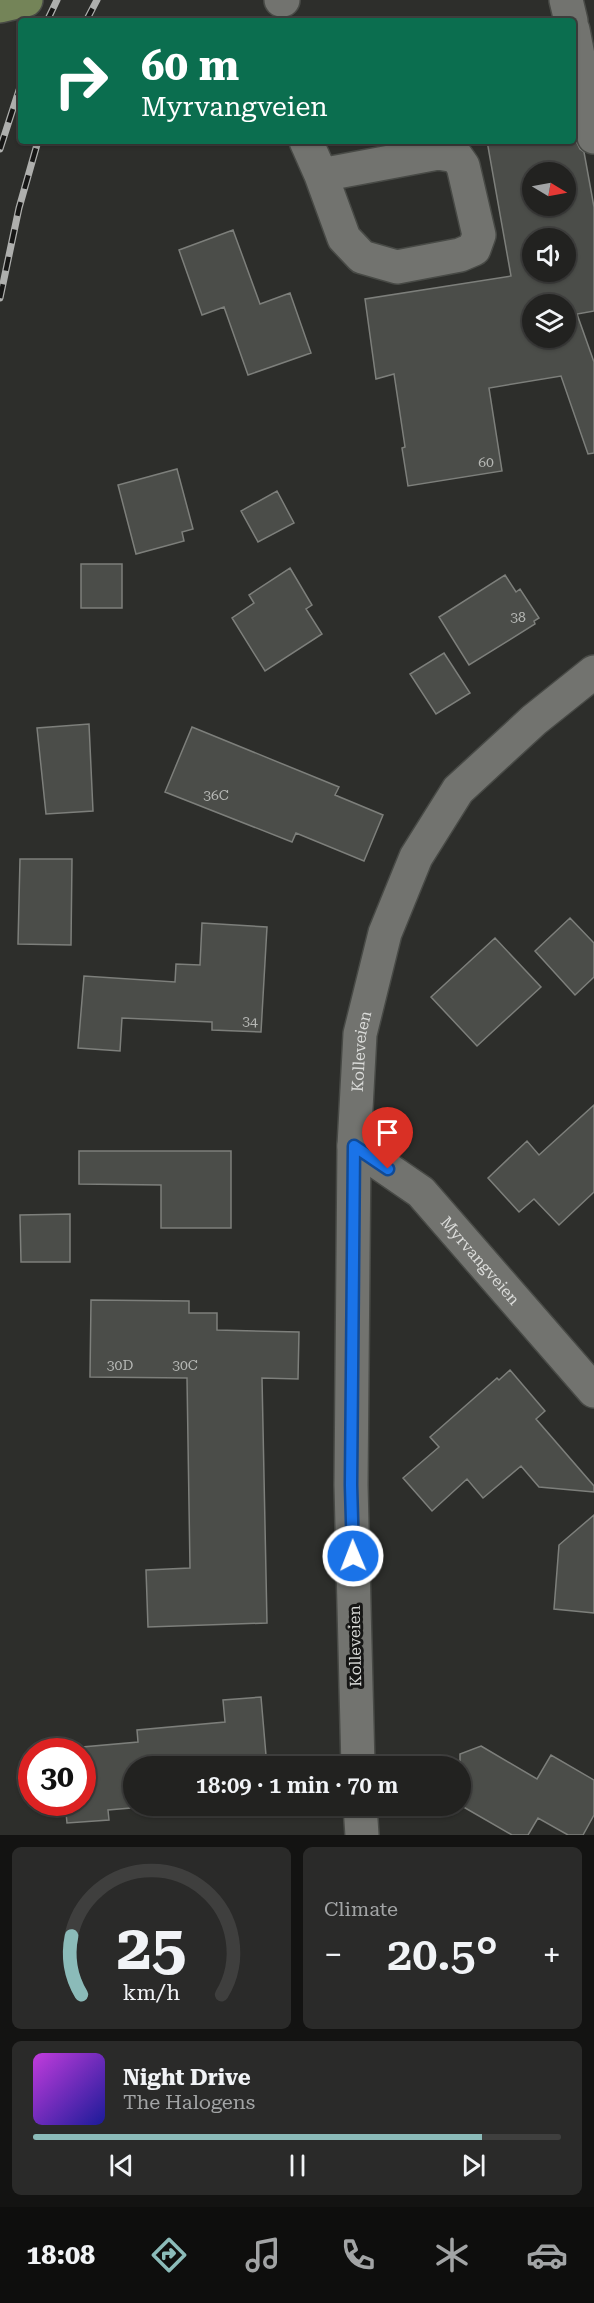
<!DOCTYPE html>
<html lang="en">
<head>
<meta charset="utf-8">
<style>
  :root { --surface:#222220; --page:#2a2a29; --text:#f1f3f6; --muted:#a2a4a5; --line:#3f3f3e; --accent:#8bbbb9 }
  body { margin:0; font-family:"Roboto Serif",serif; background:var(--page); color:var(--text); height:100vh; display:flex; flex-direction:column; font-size:22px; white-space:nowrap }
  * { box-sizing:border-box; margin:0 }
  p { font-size:20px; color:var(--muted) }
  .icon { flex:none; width:33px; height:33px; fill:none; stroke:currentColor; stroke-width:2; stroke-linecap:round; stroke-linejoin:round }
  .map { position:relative; height:1835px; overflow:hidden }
  .details { display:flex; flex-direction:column; gap:12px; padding:12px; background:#131312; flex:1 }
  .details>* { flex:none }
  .guide { position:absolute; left:18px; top:18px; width:558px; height:126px; border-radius:6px; box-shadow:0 2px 4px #0004,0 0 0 2px var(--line); background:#0b6e4f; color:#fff; overflow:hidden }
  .needle { width:39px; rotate:100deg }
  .tools { position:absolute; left:522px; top:162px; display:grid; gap:12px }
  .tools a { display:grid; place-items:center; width:54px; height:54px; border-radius:50%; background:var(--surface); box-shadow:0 2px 4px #0004,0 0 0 2px var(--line); font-size:30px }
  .speed { position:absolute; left:18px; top:1738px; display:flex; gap:12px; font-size:30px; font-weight:700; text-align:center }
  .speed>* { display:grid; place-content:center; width:78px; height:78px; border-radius:50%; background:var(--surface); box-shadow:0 2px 4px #0004,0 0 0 2px var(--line); line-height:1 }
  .speed .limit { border:9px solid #d22; background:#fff; color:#111 }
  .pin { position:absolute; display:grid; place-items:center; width:51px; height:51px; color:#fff; margin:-62px -26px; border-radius:50% 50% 50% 0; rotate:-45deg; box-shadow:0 0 6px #0007 }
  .pin .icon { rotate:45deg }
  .me { position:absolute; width:66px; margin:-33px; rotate:359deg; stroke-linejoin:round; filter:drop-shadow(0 0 4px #0008) }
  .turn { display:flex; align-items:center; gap:21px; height:126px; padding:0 24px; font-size:27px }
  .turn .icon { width:78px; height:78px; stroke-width:2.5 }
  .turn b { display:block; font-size:42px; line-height:51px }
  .big { font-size:45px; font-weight:600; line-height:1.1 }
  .details .card { flex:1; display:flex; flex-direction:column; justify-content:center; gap:9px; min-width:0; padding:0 21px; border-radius:9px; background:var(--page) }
  .details .dial { align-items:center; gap:0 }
  .dial svg { height:156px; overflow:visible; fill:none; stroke:var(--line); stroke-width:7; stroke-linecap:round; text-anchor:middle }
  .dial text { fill:var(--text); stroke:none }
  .song { display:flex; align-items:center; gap:18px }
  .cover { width:72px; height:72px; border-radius:9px; background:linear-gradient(135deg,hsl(290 70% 55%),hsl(240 70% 35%)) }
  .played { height:6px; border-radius:3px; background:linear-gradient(90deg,var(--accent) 85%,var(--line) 85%) }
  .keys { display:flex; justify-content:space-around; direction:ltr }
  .heat { display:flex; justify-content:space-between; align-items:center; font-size:33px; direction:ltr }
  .details .tiles { flex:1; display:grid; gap:12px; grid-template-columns:1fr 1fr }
  .card:last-child { grid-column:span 2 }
  .trip { position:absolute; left:123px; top:1756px; width:348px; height:60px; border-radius:30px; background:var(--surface); box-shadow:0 2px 4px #0004,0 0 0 2px var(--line); font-weight:600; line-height:60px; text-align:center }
  .tabs { display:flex; height:96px; justify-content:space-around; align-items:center; background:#0e0e0d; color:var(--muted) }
  .tabs .icon { width:42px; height:42px }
  .tabs .active { color:var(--accent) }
  .tabs b { font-size:27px; color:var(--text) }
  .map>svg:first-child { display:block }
</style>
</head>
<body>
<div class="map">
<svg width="594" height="1835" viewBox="0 0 594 1835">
  <rect width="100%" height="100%" fill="#2d2e2b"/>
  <path fill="#4b4d49" stroke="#7d7f7b" stroke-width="1.5" fill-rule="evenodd" d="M487,141H576L580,149L584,152L594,207V311L577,314L594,362V453L588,454L561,376L489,388L502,471L408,486L402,448L405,447L394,374L376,379L365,299L511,276ZM532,172H566V206H532ZM532,238H566V272H532ZM532,304H566V338H532Z
    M233,230L260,304L290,293L311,353L248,375L224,307L202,315L179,250Z
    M177,469L193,529L182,532L184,541L136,554L118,485Z
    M277,491L294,523L258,542L241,511Z
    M81,564H122V608H81Z
    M290,568L312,605L306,609L322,634L265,671L232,618L254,603L249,595Z
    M505,575L516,592L520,589L539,618L534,621L535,624L469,665L439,617Z
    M444,653L470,693L436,714L410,674Z
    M89,724L93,811L46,814L37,728Z
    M192,727L339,787L335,795L383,815L364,861L296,833L292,842L165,792Z
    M20,859H72L71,945L18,944Z
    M570,918L594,943V977L575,995L535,951Z
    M202,923L267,927L261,1032L212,1030V1022L122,1018L120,1051L78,1048L84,976L175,982L176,964L200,965Z
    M495,938L541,987L477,1046L431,997Z
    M594,1105V1192L559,1225L534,1199L519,1212L488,1178L527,1141L539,1155Z
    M79,1151H231V1228H161V1185L79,1184Z
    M70,1214V1262H21L20,1215Z
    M91,1300L189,1301V1313H217V1330L299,1332L298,1379L262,1378L267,1623L148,1627L146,1570L190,1568L187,1378L90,1377Z
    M510,1370L545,1411L536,1419L594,1486V1492L539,1487L521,1466L483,1498L467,1479L432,1511L403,1478L439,1447L430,1437L497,1378L499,1380Z
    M594,1515V1613L554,1609L559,1545Z
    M261,1697L267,1767H134V1806L143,1807L108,1810L109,1820L67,1823L65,1803H82V1752H61L60,1749L138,1742L137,1730L225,1722L223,1700Z
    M481,1746L537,1779L551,1755L594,1780V1815L583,1835H568L538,1818L528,1835H512L460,1805V1754Z"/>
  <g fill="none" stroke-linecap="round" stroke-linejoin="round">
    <defs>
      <g id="minor">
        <path d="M281,0H283"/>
        <path d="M566,0L571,21"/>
        <path d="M573,30L594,137"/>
        <path d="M306,141L321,175L344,238L362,257L397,267L460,255L474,249L479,235L463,166L456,156L438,153L321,175"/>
        <path id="s1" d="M354,1146L421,1192L594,1391"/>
        <path id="s2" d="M358,1767L351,1485L354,1146L360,1034L385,933L416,857L458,790L534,720L594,672"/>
        <path d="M360,1806L362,1835"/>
      </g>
      <path id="major" d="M0,6L26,0"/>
    </defs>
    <use href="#minor" stroke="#484a46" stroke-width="36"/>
    <use href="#major" stroke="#484a46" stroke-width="36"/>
    <use href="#minor" stroke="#72736f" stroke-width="33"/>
    <use href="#major" stroke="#748458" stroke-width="33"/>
    <defs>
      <path id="rail" d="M47,21L57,0
        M86,21L97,0
        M0,149L21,84
        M0,298L19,208L38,141"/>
    </defs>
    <use href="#rail" stroke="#aeafad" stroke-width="7"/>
    <use href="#rail" stroke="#161615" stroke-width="4.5" stroke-dasharray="14" stroke-linecap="butt"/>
  </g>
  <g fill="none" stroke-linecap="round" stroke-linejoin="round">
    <defs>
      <path id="route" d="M353,1556L351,1485L354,1146L388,1169"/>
    </defs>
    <use href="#route" stroke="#114b97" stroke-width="15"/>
    <use href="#route" stroke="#1a73e8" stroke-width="10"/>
  </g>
  <g text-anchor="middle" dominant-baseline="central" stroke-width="6" stroke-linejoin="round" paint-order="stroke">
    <g font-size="14" fill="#b6b8b5">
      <text x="486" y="462">60</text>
      <text x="518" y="617">38</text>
      <text x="216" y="795">36C</text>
      <text x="250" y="1021">34</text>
      <text x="120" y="1365">30D</text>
      <text x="185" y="1365">30C</text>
    </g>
    <g font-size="16" fill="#dadbd9" stroke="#161615">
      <text stroke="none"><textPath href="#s2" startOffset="716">Kolleveien</textPath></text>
      <text stroke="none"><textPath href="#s1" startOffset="172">Myrvangveien</textPath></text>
      <text transform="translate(355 1646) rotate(-91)">Kolleveien</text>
    </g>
  </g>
</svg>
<div class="tools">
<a><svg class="needle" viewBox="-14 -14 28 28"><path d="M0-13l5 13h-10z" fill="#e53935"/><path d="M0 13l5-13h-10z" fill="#a2a4a5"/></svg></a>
<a><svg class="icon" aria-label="sound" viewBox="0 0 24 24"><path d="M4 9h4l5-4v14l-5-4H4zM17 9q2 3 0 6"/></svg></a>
<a><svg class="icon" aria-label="layers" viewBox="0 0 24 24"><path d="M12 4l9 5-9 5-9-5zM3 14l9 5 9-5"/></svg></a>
</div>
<div class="speed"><div class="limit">30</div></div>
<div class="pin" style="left:388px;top:1169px;background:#d93025"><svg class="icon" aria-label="arrive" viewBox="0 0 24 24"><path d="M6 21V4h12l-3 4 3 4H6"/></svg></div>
<svg class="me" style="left:353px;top:1556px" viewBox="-20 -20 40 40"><circle r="17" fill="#1a73e8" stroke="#fff" stroke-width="3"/><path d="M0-11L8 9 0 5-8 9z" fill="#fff"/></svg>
<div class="trip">18:09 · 1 min · 70 m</div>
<div class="guide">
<div class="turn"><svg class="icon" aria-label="right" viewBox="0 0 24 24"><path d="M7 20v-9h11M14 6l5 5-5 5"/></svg><div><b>60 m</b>Myrvangveien</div></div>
</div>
</div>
<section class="details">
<div class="tiles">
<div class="card dial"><svg viewBox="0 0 100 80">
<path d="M14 69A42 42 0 1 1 86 69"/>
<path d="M14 69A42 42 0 0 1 9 39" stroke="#8bbbb9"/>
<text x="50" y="56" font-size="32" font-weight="700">25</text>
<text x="50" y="72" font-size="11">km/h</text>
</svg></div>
<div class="card"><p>Climate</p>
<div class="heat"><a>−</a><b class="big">20.5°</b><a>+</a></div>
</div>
<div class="card">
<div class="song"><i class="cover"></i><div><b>Night Drive</b><p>The Halogens</p></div></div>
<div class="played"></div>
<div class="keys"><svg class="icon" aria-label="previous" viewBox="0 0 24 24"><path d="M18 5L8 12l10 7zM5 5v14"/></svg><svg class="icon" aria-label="pause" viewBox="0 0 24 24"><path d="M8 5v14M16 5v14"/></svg><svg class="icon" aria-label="next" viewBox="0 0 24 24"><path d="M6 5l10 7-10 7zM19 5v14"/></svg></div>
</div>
</div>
</section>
<nav class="tabs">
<b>18:08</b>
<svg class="icon active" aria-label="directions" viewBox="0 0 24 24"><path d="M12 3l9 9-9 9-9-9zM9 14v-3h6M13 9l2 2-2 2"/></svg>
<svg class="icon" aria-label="music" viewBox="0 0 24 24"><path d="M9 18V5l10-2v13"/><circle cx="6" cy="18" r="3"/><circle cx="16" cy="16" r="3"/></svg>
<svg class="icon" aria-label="phone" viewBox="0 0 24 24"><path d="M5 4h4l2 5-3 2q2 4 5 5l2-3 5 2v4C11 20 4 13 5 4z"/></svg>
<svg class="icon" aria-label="climate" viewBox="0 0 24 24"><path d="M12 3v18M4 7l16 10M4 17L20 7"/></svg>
<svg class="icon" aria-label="car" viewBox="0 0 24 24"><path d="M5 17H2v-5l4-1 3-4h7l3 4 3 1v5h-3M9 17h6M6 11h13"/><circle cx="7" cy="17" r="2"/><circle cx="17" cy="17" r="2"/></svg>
</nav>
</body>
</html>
